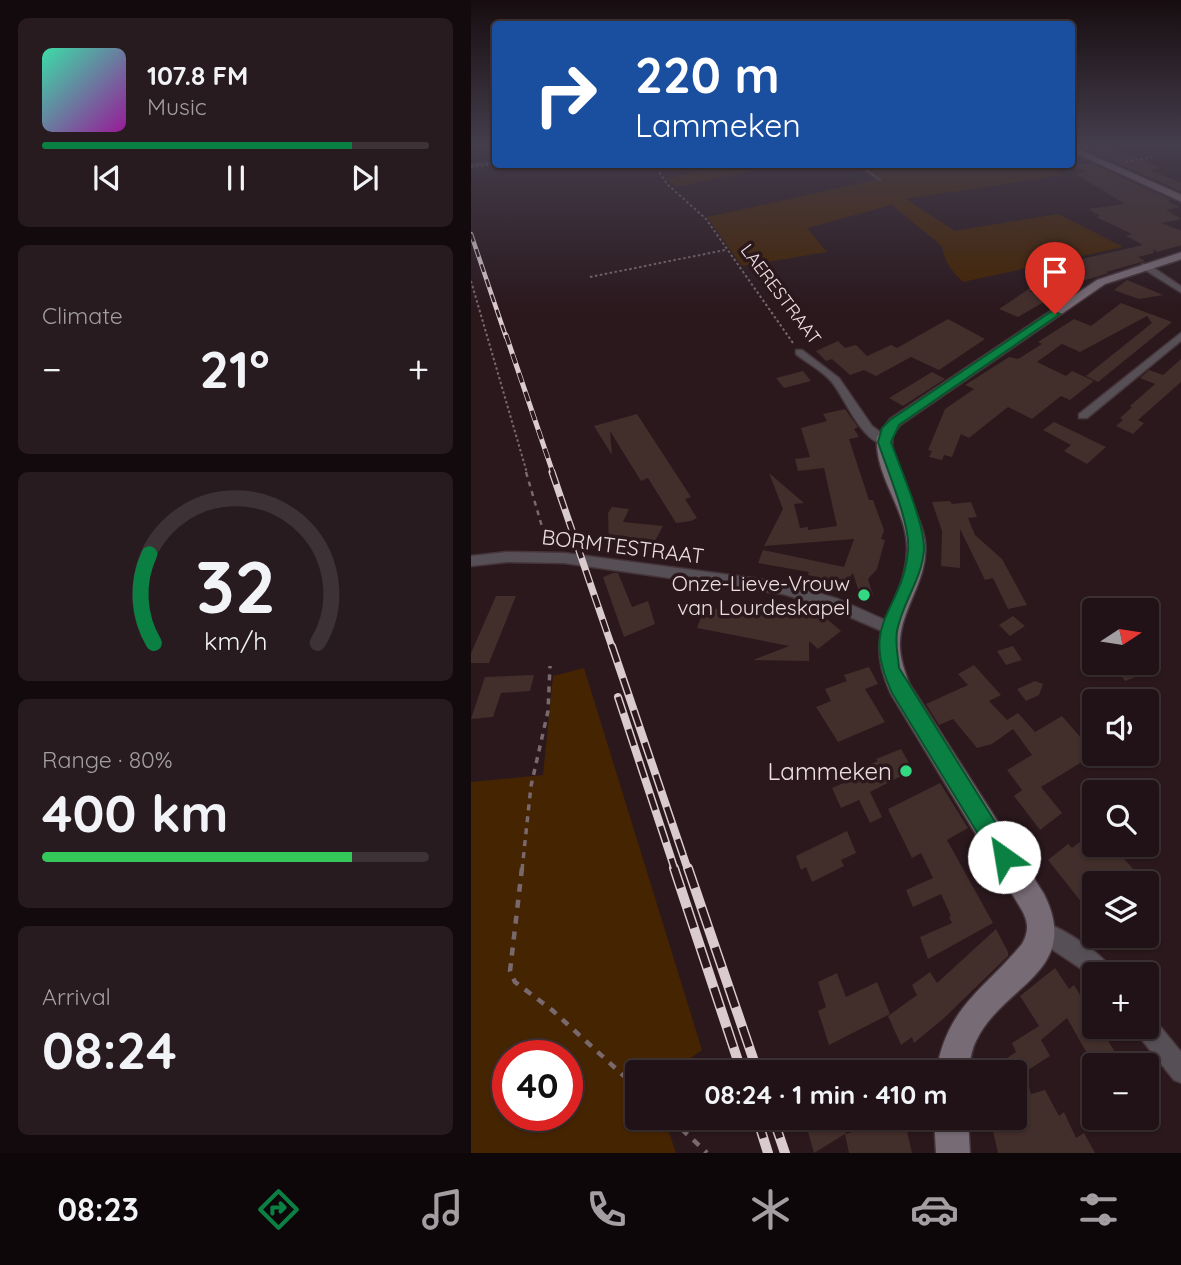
<!DOCTYPE html>
<html lang="en">
<head>
<meta charset="utf-8">
<style>
  :root { --surface:#201216; --page:#281b1f; --text:#f1f3f6; --muted:#a29ea1; --line:#3d3235; --accent:#0b8043 }
  body { margin:0; font-family:Quicksand,sans-serif; background:var(--page); color:var(--text); height:100vh; display:flex; flex-direction:column; font-size:26px; white-space:nowrap }
  * { box-sizing:border-box; margin:0 }
  p { font-size:23px; color:var(--muted) }
  .icon { flex:none; width:38px; height:38px; fill:none; stroke:currentColor; stroke-width:2; stroke-linecap:round; stroke-linejoin:round }
  .map { position:relative; flex:1; overflow:hidden }
  .drawer { display:flex; flex-direction:column; gap:18px; padding:18px; background:#120a0c; width:471px }
  .drawer>* { flex:none }
  .banner { position:absolute; left:21px; top:21px; width:583px; height:147px; border-radius:7px; box-shadow:0 2px 5px #0004,0 0 0 2px var(--line); background:#1a4fa0; color:#fff; overflow:hidden }
  .needle { width:46px; rotate:78deg }
  .controls { position:absolute; left:611px; top:598px; display:grid; gap:14px }
  .controls a { display:grid; place-items:center; width:77px; height:77px; border-radius:7px; background:var(--surface); box-shadow:0 2px 5px #0004,0 0 0 2px var(--line); font-size:35px }
  .speed { position:absolute; left:21px; top:1040px; display:flex; gap:14px; font-size:35px; font-weight:700; text-align:center }
  .speed>* { display:grid; place-content:center; width:91px; height:91px; border-radius:50%; background:var(--surface); box-shadow:0 2px 5px #0004,0 0 0 2px var(--line); line-height:1 }
  .speed .limit { border:10px solid #d22; background:#fff; color:#111 }
  .pin { position:absolute; display:grid; place-items:center; width:60px; height:60px; color:#fff; margin:-72px -30px; border-radius:50% 50% 50% 0; rotate:-45deg; box-shadow:0 0 7px #0007 }
  .pin .icon { rotate:45deg }
  .me { position:absolute; width:77px; margin:-38px; rotate:328deg; stroke-linejoin:round; filter:drop-shadow(0 0 5px #0008) }
  .turn { display:flex; align-items:center; gap:24px; height:147px; padding:0 28px; font-size:32px }
  .turn .icon { width:91px; height:91px; stroke-width:2.5 }
  .turn b { display:block; font-size:49px; line-height:60px }
  .big { font-size:52px; font-weight:700; line-height:1.1 }
  .drawer .card { flex:1; display:flex; flex-direction:column; justify-content:center; gap:10px; min-width:0; padding:0 24px; border-radius:10px; background:var(--page) }
  .drawer .dial { align-items:center; gap:0 }
  .dial svg { height:182px; overflow:visible; fill:none; stroke:var(--line); stroke-width:7; stroke-linecap:round; text-anchor:middle }
  .dial text { fill:var(--text); stroke:none }
  .song { display:flex; align-items:center; gap:21px }
  .cover { width:84px; height:84px; border-radius:10px; background:linear-gradient(135deg,hsl(160 70% 55%),hsl(300 70% 35%)) }
  .played { height:7px; border-radius:4px; background:linear-gradient(90deg,var(--accent) 80%,var(--line) 80%) }
  .keys { display:flex; justify-content:space-around; direction:ltr }
  .heat { display:flex; justify-content:space-between; align-items:center; font-size:38px; direction:ltr }
  .charge { height:10px; border-radius:5px; background:linear-gradient(90deg,#34c759 80%,var(--line) 0) }
  .trip { position:absolute; left:154px; top:1060px; width:402px; height:70px; border-radius:7px; background:var(--surface); box-shadow:0 2px 5px #0004,0 0 0 2px var(--line); font-weight:700; line-height:70px; text-align:center }
  .tabs { display:flex; height:112px; justify-content:space-around; align-items:center; background:#0d0709; color:var(--muted) }
  .tabs .icon { width:49px; height:49px }
  .tabs .active { color:var(--accent) }
  .tabs b { font-size:32px; color:var(--text) }
  main { display:flex; flex:1; min-height:0 }
  .map>svg:first-child { display:block }
</style>
</head>
<body>
<main>
<section class="drawer">
<div class="card">
<div class="song"><i class="cover"></i><div><b>107.8 FM</b><p>Music</p></div></div>
<div class="played"></div>
<div class="keys"><svg class="icon" aria-label="previous" viewBox="0 0 24 24"><path d="M18 5L8 12l10 7zM5 5v14"/></svg><svg class="icon" aria-label="pause" viewBox="0 0 24 24"><path d="M8 5v14M16 5v14"/></svg><svg class="icon" aria-label="next" viewBox="0 0 24 24"><path d="M6 5l10 7-10 7zM19 5v14"/></svg></div>
</div>
<div class="card"><p>Climate</p>
<div class="heat"><a>−</a><b class="big">21°</b><a>+</a></div>
</div>
<div class="card dial"><svg viewBox="0 0 100 80">
<path d="M14 69A42 42 0 1 1 86 69"/>
<path d="M14 69A42 42 0 0 1 12 30" stroke="#0b8043"/>
<text x="50" y="56" font-size="32" font-weight="700">32</text>
<text x="50" y="72" font-size="11">km/h</text>
</svg></div>
<div class="card"><p>Range · 80%</p><b class="big">400 km</b><div class="charge"></div></div>
<div class="card"><p>Arrival</p><b class="big">08:24</b></div>
</section>
<div class="map">
<svg width="711" height="1153" viewBox="0 0 711 1153">
  <rect width="100%" height="100%" fill="#2a181d"/>
  <path fill="#452401" fill-rule="evenodd" d="M253,164L310,165L206,187L196,179Z
    M382,165H576L593,175L435,199L484,231L587,214L652,247L492,282C481,272 473,261 471,246L421,205L336,228L356,252L271,266L236,217L404,180Z
    M113,668L231,1050L199,1073H166V1118H193L205,1153H0V782L72,775L82,676ZM37,1055H96V1115H37Z"/>
  <g fill="none" stroke-linecap="round" stroke-linejoin="round">
    <path stroke="#5b4e78" stroke-width="2" d="M387,164L409,180
      M0,165L24,162"/>
  </g>
  <path fill="#422e2a" d="M607,146H641L690,168L680,171L711,183V192Z
    M620,163L701,200L696,201L709,207L695,210L711,219L690,223L711,231V245L686,252L682,249L683,253L667,257L674,261L635,272L638,273L604,283L599,280L558,291L578,299L547,317L528,309L598,262L672,245L655,236L661,234L625,217L629,216L617,209L654,204L605,174L616,172L603,165Z
    M656,280L692,295L668,299L643,290Z
    M650,303L701,322L627,382L615,376L681,323L676,316L609,352L591,344L566,362L595,376L601,371L623,381L599,400L590,396L561,419L537,407L498,438L490,434L481,457L473,455L471,460L458,457L461,451L457,450L474,409L503,389L494,385L538,357L547,359L571,344L567,342L603,319L620,326Z
    M477,319L514,339L468,370L440,357L405,376L393,370L379,375L361,359L355,361L345,351L367,341L374,348L385,345L396,356L420,345L426,348Z
    M711,358V381L667,420L673,423L662,434L645,426L652,420L649,418L661,407L659,406L684,384L669,378L678,370L692,375Z
    M332,371L340,381L313,388L305,378Z
    M461,372L474,379L432,406L418,398Z
    M374,409L387,427L383,429L388,437L378,439L398,500H402L413,530L410,539L414,540L406,569L397,579L402,595L390,598L382,573L366,594L367,584L362,581L337,575L338,572L287,563L292,550L373,567L383,539L293,546L312,509L298,473L333,503L323,504L329,528L337,527V530L366,526L353,468L327,471L324,459L339,457L330,428L356,421L352,414Z
    M166,414L220,497L214,499L226,518L220,521L205,523L177,478L170,481L139,431L141,455L123,426Z
    M583,422L606,433L635,447L616,464L593,451L600,445L572,430Z
    M479,501L481,504L500,502L506,517L497,518L504,535L531,559L556,605L537,609L522,578L514,580L489,529V568L470,566L471,531L461,502Z
    M141,507L158,509L152,522L192,526L184,541L144,535L138,547L137,513Z
    M142,573H147L161,607L177,601L184,624L153,637L132,577Z
    M25,596H45L18,663H0V653Z
    M234,607L284,615L287,607L326,614L327,609L349,613L370,631L347,649L338,641V661L282,660L318,646L226,628Z
    M542,616L554,626L539,636L528,625Z
    M542,646L551,660L535,665L526,651Z
    M661,664L670,675L654,681L646,670Z
    M503,665L530,695L518,701L536,720L547,713L564,732L591,716L624,754L570,787L591,813L569,830L543,796L551,790L536,770L561,755L542,729L521,744L506,748L482,719L468,725L455,704L497,685L487,674Z
    M398,667L407,684L394,689L414,722L367,742L345,707L360,701L354,689L376,681L373,675Z
    M63,675L59,691L30,693L22,717L0,719L14,677Z
    M564,681L572,684L568,695L555,701L546,689Z
    M430,749L442,770L399,792L411,817L399,823L388,800L370,808L361,788L394,774L391,768L407,761L405,759Z
    M469,783L497,828L476,840L522,923L457,959L449,937L481,923L478,917L480,916L470,894L442,907L435,890L462,878L450,853L441,858L417,809Z
    M376,831L385,853L370,860L373,866L341,882L335,867L330,870L325,856Z
    M623,831V845H679L653,859L665,872L651,884H623V918L577,860L597,844L601,848Z
    M525,929L537,952V956L472,1019L443,1043L441,1037L430,1045L417,1016L446,995L441,985L459,972L466,983Z
    M584,968L598,989L603,985L623,1017V1027H651L635,1037L648,1059L638,1066H618L613,1057L617,1055L596,1018L570,1040L579,1056L554,1072L560,1094L574,1090L588,1116L593,1112L605,1138L613,1133L624,1153H527L519,1118H544V1073H514L545,1052L541,1043L568,1026L549,996Z
    M366,973L375,997L406,982L419,1014L358,1045L347,1011L355,1007L347,982Z
    M333,1118H372L375,1134L420,1118H433L441,1153H378L374,1134L343,1153Z"/>
  <g fill="none" stroke-linecap="round" stroke-linejoin="round">
    <defs>
      <path id="street" d="M671,264H677L711,287V293L671,268Z
        M711,332V340L616,418H608V414Z
        M325,350H331L368,378L401,426L417,438V444C392,447 374,397 360,381C350,370 336,363 325,354Z
        M36,552L93,553L312,582L367,599L423,624L425,628L423,632L418,634L358,608L312,594L93,563L36,562L0,566V556Z
        M571,921C592,929 635,954 644,975H623V980L612,970L564,938L561,931L564,924Z
        M676,1016L683,1019L711,1053V1083L703,1080L667,1035L664,1027H676Z"/>
      <path id="secondary" d="M600,146L711,195V202L600,151Z
        M711,252V259L634,284L429,425L422,435C415,467 450,509 454,542C458,579 431,606 429,641C428,655 433,669 438,683L573,894C612,972 531,985 505,1041C500,1051 499,1062 497,1073H465C476,1006 512,991 551,944C559,930 557,920 549,907L420,694C387,623 434,611 436,550C437,511 403,477 406,437L419,419L626,280Z
        M463,1118H497L499,1153H465Z"/>
    </defs>
    <use href="#street" stroke="#453439" stroke-width="3"/>
    <use href="#secondary" stroke="#453439" stroke-width="3"/>
    <path stroke="#79696d" stroke-width="2" stroke-dasharray="2.5 2.5" stroke-linecap="butt" d="M655,162L681,157
      M183,164L196,184L235,219L322,343
      M0,167L24,164
      M119,277L254,250
      M0,281L56,473"/>
    <path stroke="#79696d" stroke-width="2.5" stroke-dasharray="5 5" stroke-linecap="butt" d="M55,472L77,547"/>
    <path stroke="#79696d" stroke-width="3.5" stroke-dasharray="6 6" stroke-linecap="butt" d="M51,870L60,786L77,711L79,666"/>
    <path stroke="#79696d" stroke-width="4.5" stroke-dasharray="8 8" stroke-linecap="butt" d="M51,868L39,971L44,982L81,1010L166,1088
      M199,1118L236,1153"/>
    <use href="#street" fill="#574f56" fill-rule="evenodd"/>
    <use href="#secondary" fill="#776b75" fill-rule="evenodd"/>
    <defs>
      <path id="rail-far4" d="M0,234L35,337"/>
      <path id="rail-far3" d="M35,335L82,473"/>
      <path id="rail-far2" d="M81,472L141,647"/>
      <path id="rail-far1" d="M141,646L217,870
        M147,697L204,870"/>
      <path id="rail" d="M203,868L271,1073
        M217,868L287,1073
        M286,1118L297,1153
        M302,1118L314,1153"/>
    </defs>
    <use href="#rail-far4" stroke="#d9cbce" stroke-width="4.5"/>
    <use href="#rail-far3" stroke="#d9cbce" stroke-width="5"/>
    <use href="#rail-far2" stroke="#d9cbce" stroke-width="7"/>
    <use href="#rail-far1" stroke="#d9cbce" stroke-width="8"/>
    <use href="#rail" stroke="#d9cbce" stroke-width="10"/>
    <use href="#rail-far4" stroke="#2a181d" stroke-width="2.5" stroke-dasharray="8" stroke-linecap="butt"/>
    <use href="#rail-far3" stroke="#2a181d" stroke-width="3.5" stroke-dasharray="10" stroke-linecap="butt"/>
    <use href="#rail-far2" stroke="#2a181d" stroke-width="4.5" stroke-dasharray="13" stroke-linecap="butt"/>
    <use href="#rail-far1" stroke="#2a181d" stroke-width="5" stroke-dasharray="17" stroke-linecap="butt"/>
    <use href="#rail" stroke="#2a181d" stroke-width="7" stroke-dasharray="21" stroke-linecap="butt"/>
  </g>
  <linearGradient id="sky" x2="0" y2="1"><stop stop-color="#170d10"/><stop offset="0.47" stop-color="#443d4c"/><stop offset="1" stop-color="#443d4c" stop-opacity="0"/></linearGradient>
  <rect width="711" height="308" fill="url(#sky)"/>
  <path fill="#0b8043" stroke="#07532c" stroke-width="2" d="M581,311L589,314L428,425L420,442C429,468 454,524 453,550C451,579 431,603 426,631C424,644 427,656 428,668L541,849L544,857L541,865L533,868L526,865L421,693C387,619 432,613 437,550C440,525 415,467 407,442L411,428L419,420Z"/>
  <g fill="#32d882" stroke="#2a181d" stroke-width="2.5">
    <circle cx="393" cy="595" r="7"/>
    <circle cx="435" cy="771" r="7"/>
  </g>
  <g text-anchor="middle" dominant-baseline="central" stroke-width="7" stroke-linejoin="round" paint-order="stroke">
    <g font-size="18" fill="#ecdfe2" stroke="#2a181d">
      <text transform="translate(310 294) rotate(53)">LAERESTRAAT</text>
    </g>
    <g font-size="21" fill="#ecdfe2" stroke="#2a181d">
      <text transform="translate(152 546) rotate(7)">BORMTESTRAAT</text>
    </g>
    <g font-size="21" fill="#ecdfe2" stroke="#2a181d" text-anchor="end">
      <text x="379" y="583">Onze-Lieve-Vrouw<tspan x="379" dy="24">van Lourdeskapel</tspan></text>
    </g>
    <g font-size="24" fill="#ecdfe2" stroke="#2a181d" text-anchor="end">
      <text x="421" y="771">Lammeken</text>
    </g>
  </g>
</svg>
<div class="controls">
<a><svg class="needle" viewBox="-14 -14 28 28"><path d="M0-13l5 13h-10z" fill="#e53935"/><path d="M0 13l5-13h-10z" fill="#a29ea1"/></svg></a>
<a><svg class="icon" aria-label="sound" viewBox="0 0 24 24"><path d="M4 9h4l5-4v14l-5-4H4zM17 9q2 3 0 6"/></svg></a>
<a><svg class="icon" aria-label="search" viewBox="0 0 24 24"><circle cx="10" cy="10" r="6"/><path d="M15 15l6 6"/></svg></a>
<a><svg class="icon" aria-label="layers" viewBox="0 0 24 24"><path d="M12 4l9 5-9 5-9-5zM3 14l9 5 9-5"/></svg></a>
<a>+</a>
<a>−</a>
</div>
<div class="speed"><div class="limit">40</div></div>
<div class="pin" style="left:584px;top:314px;background:#d93025"><svg class="icon" aria-label="arrive" viewBox="0 0 24 24"><path d="M6 21V4h12l-3 4 3 4H6"/></svg></div>
<svg class="me" style="left:533px;top:857px" viewBox="-20 -20 40 40"><circle r="19" fill="#fff"/><path d="M0-13L10 11 0 6-10 11z" fill="#0b8043"/></svg>
<div class="trip">08:24 · 1 min · 410 m</div>
<div class="banner">
<div class="turn"><svg class="icon" aria-label="right" viewBox="0 0 24 24"><path d="M7 20v-9h11M14 6l5 5-5 5"/></svg><div><b>220 m</b>Lammeken</div></div>
</div>
</div>
</main>
<nav class="tabs">
<b>08:23</b>
<svg class="icon active" aria-label="directions" viewBox="0 0 24 24"><path d="M12 3l9 9-9 9-9-9zM9 14v-3h6M13 9l2 2-2 2"/></svg>
<svg class="icon" aria-label="music" viewBox="0 0 24 24"><path d="M9 18V5l10-2v13"/><circle cx="6" cy="18" r="3"/><circle cx="16" cy="16" r="3"/></svg>
<svg class="icon" aria-label="phone" viewBox="0 0 24 24"><path d="M5 4h4l2 5-3 2q2 4 5 5l2-3 5 2v4C11 20 4 13 5 4z"/></svg>
<svg class="icon" aria-label="climate" viewBox="0 0 24 24"><path d="M12 3v18M4 7l16 10M4 17L20 7"/></svg>
<svg class="icon" aria-label="car" viewBox="0 0 24 24"><path d="M5 17H2v-5l4-1 3-4h7l3 4 3 1v5h-3M9 17h6M6 11h13"/><circle cx="7" cy="17" r="2"/><circle cx="17" cy="17" r="2"/></svg>
<svg class="icon" aria-label="filters" viewBox="0 0 24 24"><path d="M4 7h16M4 17h16"/><circle cx="9" cy="7" r="2"/><circle cx="15" cy="17" r="2"/></svg>
</nav>
</body>
</html>
